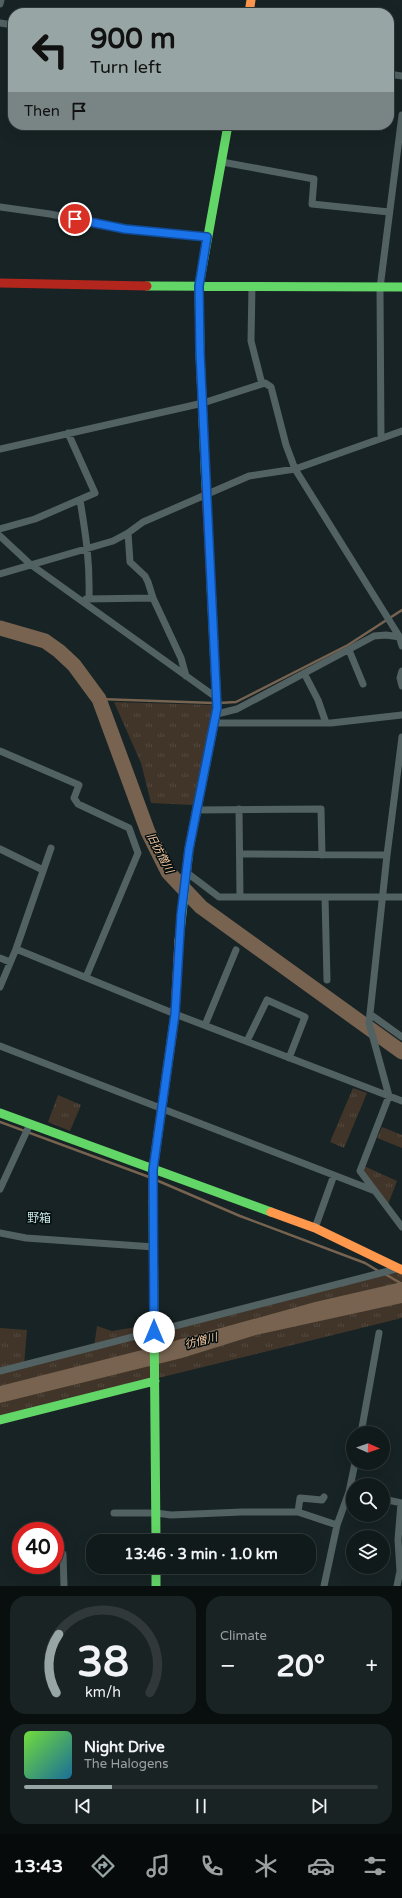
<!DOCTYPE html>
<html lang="en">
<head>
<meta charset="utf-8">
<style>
  :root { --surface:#111a1b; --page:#1a2324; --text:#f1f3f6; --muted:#9ca1a3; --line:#30383a; --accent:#98a5a5 }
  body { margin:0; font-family:"Varela Round","Noto Sans JP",sans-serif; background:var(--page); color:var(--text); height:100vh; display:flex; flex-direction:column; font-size:15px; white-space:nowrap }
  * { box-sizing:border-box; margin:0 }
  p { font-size:13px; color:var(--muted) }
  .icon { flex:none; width:22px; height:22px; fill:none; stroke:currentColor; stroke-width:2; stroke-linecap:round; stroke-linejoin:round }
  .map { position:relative; height:1586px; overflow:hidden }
  .panel { display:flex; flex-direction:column; gap:10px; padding:10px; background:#090e0f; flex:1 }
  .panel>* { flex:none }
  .banner { position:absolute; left:8px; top:8px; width:386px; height:122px; border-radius:16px; box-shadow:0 4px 16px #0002,0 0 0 1px var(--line); background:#98a5a5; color:#111; overflow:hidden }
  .needle { width:26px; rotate:92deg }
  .tools { position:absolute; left:346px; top:1426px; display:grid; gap:8px }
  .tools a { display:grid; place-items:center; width:44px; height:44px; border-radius:50%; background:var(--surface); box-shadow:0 4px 16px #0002,0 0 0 1px var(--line); font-size:20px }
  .speed { position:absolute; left:12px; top:1522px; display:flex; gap:8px; font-size:20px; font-weight:700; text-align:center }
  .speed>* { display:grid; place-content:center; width:52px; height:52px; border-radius:50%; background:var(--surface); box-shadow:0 4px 16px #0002,0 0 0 1px var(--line); line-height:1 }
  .speed .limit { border:6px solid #d22; background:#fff; color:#111 }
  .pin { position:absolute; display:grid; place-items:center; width:34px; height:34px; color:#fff; margin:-17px; border:2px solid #fff; border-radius:50%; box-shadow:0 1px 4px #0007 }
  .me { position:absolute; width:44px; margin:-22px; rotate:0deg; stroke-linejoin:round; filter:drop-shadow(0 0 3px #0008) }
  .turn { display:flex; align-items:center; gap:14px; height:84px; padding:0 16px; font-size:18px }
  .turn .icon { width:52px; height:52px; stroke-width:2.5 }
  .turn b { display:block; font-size:28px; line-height:34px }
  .then { display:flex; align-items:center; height:38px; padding:0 16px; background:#0003; gap:8px; font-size:15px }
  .big { font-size:30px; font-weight:700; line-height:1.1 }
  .panel .card { flex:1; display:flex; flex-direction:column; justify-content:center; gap:6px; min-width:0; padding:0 14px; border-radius:16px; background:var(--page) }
  .panel .dial { align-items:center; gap:0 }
  .dial svg { height:104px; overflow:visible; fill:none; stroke:var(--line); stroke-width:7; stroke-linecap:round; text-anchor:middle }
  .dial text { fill:var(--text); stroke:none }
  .song { display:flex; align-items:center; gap:12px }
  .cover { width:48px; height:48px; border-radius:6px; background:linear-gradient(135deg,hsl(100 70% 55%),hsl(200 70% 35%)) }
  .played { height:4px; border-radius:2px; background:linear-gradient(90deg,var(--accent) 25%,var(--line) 25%) }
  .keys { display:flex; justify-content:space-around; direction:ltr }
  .heat { display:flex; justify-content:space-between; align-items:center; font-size:22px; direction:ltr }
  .panel .tiles { flex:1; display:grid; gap:10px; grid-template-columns:1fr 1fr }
  .card:last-child { grid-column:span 2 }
  .trip { position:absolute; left:86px; top:1534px; width:230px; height:40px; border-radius:16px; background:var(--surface); box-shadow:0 4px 16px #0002,0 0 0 1px var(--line); font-weight:700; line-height:40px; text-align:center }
  .menu { display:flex; height:64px; justify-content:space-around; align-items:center; background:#070a0b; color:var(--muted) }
  .menu .icon { width:28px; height:28px }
  .menu .selected { color:var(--accent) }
  .menu b { font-size:18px; color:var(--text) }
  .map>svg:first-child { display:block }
</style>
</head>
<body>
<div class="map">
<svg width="402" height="1586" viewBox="0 0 402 1586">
  <defs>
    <pattern id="grass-tufts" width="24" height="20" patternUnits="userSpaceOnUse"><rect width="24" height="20" fill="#413529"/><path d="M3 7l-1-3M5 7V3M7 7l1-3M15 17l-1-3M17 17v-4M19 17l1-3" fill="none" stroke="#53493e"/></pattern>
  </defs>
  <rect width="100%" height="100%" fill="#172324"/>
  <path fill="url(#grass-tufts)" d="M114,702L213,705L193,805L151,803L141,763Z
    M353,1088L367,1093L344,1148L330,1142Z
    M58,1095L81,1105L70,1131L48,1122Z
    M382,1127L402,1135V1148L377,1138Z
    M362,1165L397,1181L387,1207L360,1171Z
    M402,1272V1318L0,1417V1328L27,1330L24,1365L94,1347L97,1326L112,1331L149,1325L150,1332L349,1281Z"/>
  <path fill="#776350" d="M402,1282V1303L256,1335L182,1358L0,1403V1386L138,1351L315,1302Z"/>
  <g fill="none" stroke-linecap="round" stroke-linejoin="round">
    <path stroke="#776350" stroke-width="2.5" d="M99,699L214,703
      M219,703L236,702L348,645L402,610
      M0,1122L149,1177
      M156,1180L240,1216L365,1263L380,1272
      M385,1274L402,1284"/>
    <path stroke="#776350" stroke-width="15" d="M0,628L45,641L59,651L74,665L99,699L148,832L168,872L201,907L402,1052"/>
    <path stroke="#526162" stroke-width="7" d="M0,4L1,0
      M0,23L13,25
      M389,74L402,76
      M222,162L314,179L312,204L389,212
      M0,207L50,214L125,229L207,237
      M252,286L251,341L262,384
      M381,438L380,288L402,115
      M0,449L203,403L265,383L271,387L286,445L295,469L399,636L402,646
      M80,500C86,536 90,562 89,599
      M0,529L35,519L95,493L68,433
      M128,533L130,562L145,576L148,582L153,598L181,658L186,676
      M0,536L30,564L217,698
      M0,574L113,541L128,533L143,522L249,476L295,469L402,431
      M86,599L153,598
      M349,650L363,684
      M402,671L400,678L402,686
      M304,673L318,700L326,723
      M217,714L237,709L374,636L386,635L400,637
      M215,723H331L402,715
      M402,737L387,855L369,1023L389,1096L360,1171L402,1227
      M0,751L79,785L74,798L78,804L129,828L138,853L86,977
      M239,809L240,897
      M197,810L321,809L322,855
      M0,849L43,870
      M240,854L387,855
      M186,872L219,897H402
      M325,897L327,980
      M16,949L175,1014L402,1101
      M0,958L10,962
      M0,987L16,949L51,848
      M370,1014L402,1037
      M205,1025L236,950
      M247,1041L267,1000L305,1017L289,1058
      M0,1046L375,1191
      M0,1189L30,1124
      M315,1228L334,1175
      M0,1233L26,1238L154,1247
      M0,1371L400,1268
      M361,1433L379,1333
      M383,1499L402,1503
      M298,1512L300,1498L322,1500L324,1497
      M114,1513H156L171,1515L242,1512H298L337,1525
      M63,1554L64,1586
      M324,1586L337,1525L349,1492L355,1463
      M397,1586L400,1571L398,1540L401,1503"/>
    <path stroke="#63d668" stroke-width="9" d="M147,286L402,287
      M206,488L200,353L199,286L228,125
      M179,941L189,849L217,708L211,585
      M0,1113L271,1212
      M153,1202L156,1541
      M0,1420L155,1381
      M156,1567V1586"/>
    <path stroke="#ff974d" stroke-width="9" d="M249,13L251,0
      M153,1202V1170L175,1014L179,941
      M271,1212L315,1228L402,1270"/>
    <path stroke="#b3261e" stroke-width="9" d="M0,283L147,286
      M206,488L211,585"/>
  </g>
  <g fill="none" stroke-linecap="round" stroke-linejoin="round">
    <defs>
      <path id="route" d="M75,219L125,229L207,237L199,286L200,353L217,708L189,849L181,915L175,1014L153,1170L154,1332"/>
    </defs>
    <use href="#route" stroke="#114b97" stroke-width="10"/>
    <use href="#route" stroke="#1a73e8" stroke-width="7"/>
  </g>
  <g text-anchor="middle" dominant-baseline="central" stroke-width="3" stroke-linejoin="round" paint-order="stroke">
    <g font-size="11" font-style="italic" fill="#f6c8a1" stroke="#060f10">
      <text transform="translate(160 853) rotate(62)">旧彷僧川</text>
      <text transform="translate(201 1341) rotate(-14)">彷僧川</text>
    </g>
    <g font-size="12" fill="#c7e3e5" stroke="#060f10">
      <text x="39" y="1218">野箱</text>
    </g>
  </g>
</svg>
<div class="tools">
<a><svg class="needle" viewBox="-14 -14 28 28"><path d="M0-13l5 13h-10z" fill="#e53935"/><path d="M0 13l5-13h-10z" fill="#9ca1a3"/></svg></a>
<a><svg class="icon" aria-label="search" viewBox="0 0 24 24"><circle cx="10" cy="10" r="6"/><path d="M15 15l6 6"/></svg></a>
<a><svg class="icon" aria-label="layers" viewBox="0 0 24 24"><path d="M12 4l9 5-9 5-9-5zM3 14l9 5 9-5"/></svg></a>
</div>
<div class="speed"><div class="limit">40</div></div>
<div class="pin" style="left:75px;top:219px;background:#d93025"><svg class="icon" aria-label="arrive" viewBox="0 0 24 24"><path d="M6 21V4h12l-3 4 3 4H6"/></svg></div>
<svg class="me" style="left:154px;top:1332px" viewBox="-20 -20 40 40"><circle r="19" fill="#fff"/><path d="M0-13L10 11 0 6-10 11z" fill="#1a73e8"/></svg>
<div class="trip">13:46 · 3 min · 1.0 km</div>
<div class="banner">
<div class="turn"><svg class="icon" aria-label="left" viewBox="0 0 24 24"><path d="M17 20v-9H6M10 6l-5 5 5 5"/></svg><div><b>900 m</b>Turn left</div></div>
<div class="then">Then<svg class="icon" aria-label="arrive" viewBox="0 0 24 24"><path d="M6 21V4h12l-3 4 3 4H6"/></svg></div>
</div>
</div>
<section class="panel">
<div class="tiles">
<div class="card dial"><svg viewBox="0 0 100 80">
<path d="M14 69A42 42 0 1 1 86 69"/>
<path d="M14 69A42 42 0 0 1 16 24" stroke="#98a5a5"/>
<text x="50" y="56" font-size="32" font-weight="700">38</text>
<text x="50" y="72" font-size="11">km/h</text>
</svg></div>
<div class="card"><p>Climate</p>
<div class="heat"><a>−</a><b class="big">20°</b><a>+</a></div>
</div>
<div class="card">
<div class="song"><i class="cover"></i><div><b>Night Drive</b><p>The Halogens</p></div></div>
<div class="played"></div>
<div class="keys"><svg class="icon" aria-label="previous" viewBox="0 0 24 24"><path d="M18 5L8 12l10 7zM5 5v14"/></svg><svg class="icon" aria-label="pause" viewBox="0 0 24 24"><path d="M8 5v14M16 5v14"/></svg><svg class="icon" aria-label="next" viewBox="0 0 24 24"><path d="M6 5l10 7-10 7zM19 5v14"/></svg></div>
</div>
</div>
</section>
<nav class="menu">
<b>13:43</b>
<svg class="icon selected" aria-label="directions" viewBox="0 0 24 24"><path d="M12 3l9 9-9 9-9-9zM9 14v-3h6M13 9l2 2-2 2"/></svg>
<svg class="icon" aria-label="music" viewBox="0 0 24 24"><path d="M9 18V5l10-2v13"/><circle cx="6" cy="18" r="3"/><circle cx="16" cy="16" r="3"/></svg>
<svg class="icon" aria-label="phone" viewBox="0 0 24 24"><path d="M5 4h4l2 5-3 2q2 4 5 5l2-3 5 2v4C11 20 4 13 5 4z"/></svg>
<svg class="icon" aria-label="climate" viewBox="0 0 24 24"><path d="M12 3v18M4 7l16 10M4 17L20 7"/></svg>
<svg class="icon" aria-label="car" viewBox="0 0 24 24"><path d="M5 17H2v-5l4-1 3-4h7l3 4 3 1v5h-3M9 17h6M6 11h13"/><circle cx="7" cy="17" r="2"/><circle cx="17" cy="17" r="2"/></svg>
<svg class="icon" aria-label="filters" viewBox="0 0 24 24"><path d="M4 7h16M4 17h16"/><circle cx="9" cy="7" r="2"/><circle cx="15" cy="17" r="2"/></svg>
</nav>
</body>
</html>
